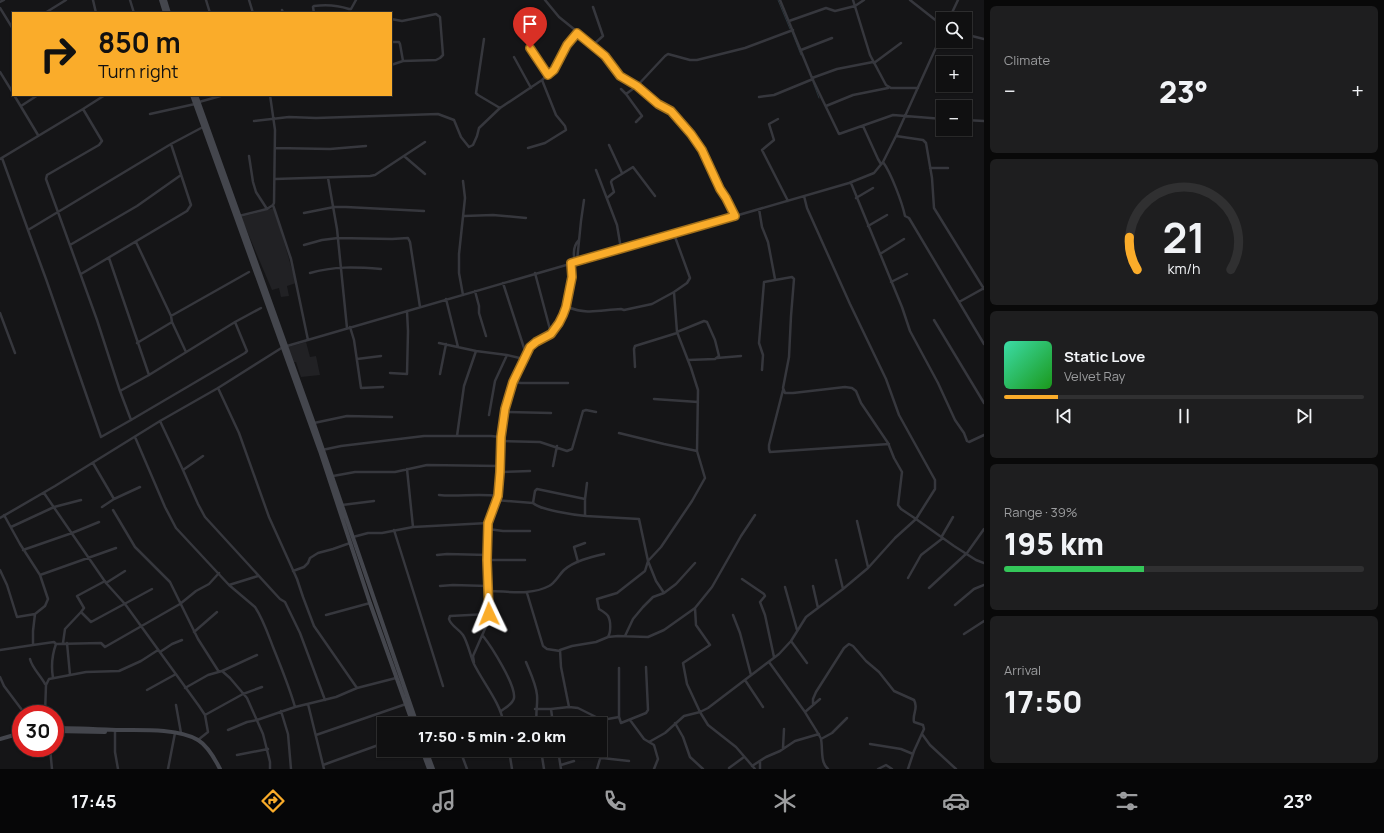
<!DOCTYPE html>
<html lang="en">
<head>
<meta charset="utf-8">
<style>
  :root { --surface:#101011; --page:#1e1e1f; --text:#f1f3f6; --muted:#9c9d9f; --line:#303031; --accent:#faac2a }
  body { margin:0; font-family:Manrope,sans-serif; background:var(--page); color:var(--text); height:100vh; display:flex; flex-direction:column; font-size:15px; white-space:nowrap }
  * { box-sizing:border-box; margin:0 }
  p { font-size:13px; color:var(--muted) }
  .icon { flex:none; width:22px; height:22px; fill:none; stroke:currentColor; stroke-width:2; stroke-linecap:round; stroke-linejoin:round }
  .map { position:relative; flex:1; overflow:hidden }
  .side { display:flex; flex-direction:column; gap:6px; padding:6px; background:#090909; width:400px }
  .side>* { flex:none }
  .banner { position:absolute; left:12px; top:12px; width:380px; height:84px; border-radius:0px; box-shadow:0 1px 3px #0004,0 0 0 1px var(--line); background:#faac2a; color:#111; overflow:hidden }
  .tools { position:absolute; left:936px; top:12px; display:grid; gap:8px }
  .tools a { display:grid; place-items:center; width:36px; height:36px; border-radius:0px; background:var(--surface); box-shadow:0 1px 3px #0004,0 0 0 1px var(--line); font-size:20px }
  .speed { position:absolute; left:12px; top:705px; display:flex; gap:8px; font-size:20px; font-weight:700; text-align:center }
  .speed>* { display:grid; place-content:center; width:52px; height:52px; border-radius:50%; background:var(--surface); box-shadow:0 1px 3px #0004,0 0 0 1px var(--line); line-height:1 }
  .speed .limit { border:6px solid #d22; background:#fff; color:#111 }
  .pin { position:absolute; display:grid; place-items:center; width:34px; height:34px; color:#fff; margin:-41px -17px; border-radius:50% 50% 50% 0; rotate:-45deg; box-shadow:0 0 4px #0007 }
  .pin .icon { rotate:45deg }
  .me { position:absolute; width:44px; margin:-22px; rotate:358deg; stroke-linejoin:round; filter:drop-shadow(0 0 3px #0008) }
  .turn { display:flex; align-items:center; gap:14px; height:84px; padding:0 20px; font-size:18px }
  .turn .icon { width:52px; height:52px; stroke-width:2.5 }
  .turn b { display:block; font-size:28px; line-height:34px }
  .big { font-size:30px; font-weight:800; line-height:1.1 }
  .side .tile { flex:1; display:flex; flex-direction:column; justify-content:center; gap:6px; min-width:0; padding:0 14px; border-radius:6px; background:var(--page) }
  .side .dial { align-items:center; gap:0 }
  .dial svg { height:104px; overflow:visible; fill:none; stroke:var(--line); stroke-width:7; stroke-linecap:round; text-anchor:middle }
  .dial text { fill:var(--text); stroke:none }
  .song { display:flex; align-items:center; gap:12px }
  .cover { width:48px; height:48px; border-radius:6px; background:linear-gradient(135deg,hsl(160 70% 55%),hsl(120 70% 35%)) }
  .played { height:4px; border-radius:2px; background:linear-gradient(90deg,var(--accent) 15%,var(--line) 15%) }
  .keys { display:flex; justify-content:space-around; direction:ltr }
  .heat { display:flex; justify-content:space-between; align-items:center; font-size:22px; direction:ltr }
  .charge { height:6px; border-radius:3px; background:linear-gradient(90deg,#34c759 39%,var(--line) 0) }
  .trip { position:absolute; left:377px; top:717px; width:230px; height:40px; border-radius:0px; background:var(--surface); box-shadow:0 1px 3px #0004,0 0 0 1px var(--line); font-weight:800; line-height:40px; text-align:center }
  .tab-bar { display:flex; height:64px; justify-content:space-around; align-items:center; background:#060607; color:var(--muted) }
  .tab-bar .icon { width:28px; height:28px }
  .tab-bar .on { color:var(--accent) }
  .tab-bar b { font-size:18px; color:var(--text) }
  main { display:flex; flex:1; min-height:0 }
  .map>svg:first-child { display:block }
</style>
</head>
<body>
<main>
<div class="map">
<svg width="984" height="769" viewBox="0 0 984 769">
  <rect width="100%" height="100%" fill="#151517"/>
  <path fill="#212124" d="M274,208L296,283L287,286L289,296L281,297L279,288L272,290L241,217Z
    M306,342L310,357L316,356L320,375L301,377L296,362H294L288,347Z"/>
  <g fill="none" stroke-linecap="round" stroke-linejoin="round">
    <path stroke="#2b353c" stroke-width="1" d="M778,0L790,29
      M792,32L801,55
      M813,82L819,98"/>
    <path stroke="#36373d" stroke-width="2.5" d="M93,0L96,13
      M130,0L134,13
      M206,0L210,13
      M249,0L253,13
      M545,0L559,17L600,50L620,76L637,86L659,104L671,111L691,134L702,150L720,189L726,198L735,217
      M780,0L812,78L839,134L893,115L943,119
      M853,0L870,55L886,85L891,88H918
      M910,0L943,26
      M0,2L4,0
      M0,8L13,29
      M282,10L283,13
      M45,13L66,0
      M314,13L313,7L314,6C328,4 337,5 349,9H351L356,0
      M391,19L402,21L436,14L440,17L443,55L440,58L436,60L403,61
      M949,19L958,0
      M789,21L826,8L835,11L855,6L864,0
      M965,31L968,35L984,39
      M484,39L476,93L478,95L500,108
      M391,42H399L400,44L403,61L391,65
      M593,45L603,36L593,7
      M530,48L548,75
      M801,50L832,38
      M514,57L531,88
      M874,63L901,43
      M0,72L13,93
      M812,78L837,69L873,62
      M621,89L626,94L642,116L636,122
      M626,94L637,86L665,56L668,54L690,60H697L745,48L793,30
      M14,95L38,135
      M759,97L774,95L813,79
      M199,102L224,95
      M21,106L38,95
      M826,106L853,95L888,88
      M150,114L195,104
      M778,119L769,124L774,140L762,150L788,201
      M965,120L984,121
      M254,121L289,117L316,118L438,114L454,120L461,137L469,147L473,145L477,136L479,128L500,108L542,80L554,69L567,45L577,33
      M863,126L878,159L881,164
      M896,136L923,140L926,143L932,178L934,208L984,289
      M609,145L622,173
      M275,148L330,149L366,146
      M528,148L545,143L566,130L565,126L556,115L542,80
      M249,156L253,182L256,192L267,209
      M404,156L425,174
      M2,158L28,230L171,144L203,127
      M0,159L83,109
      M883,162C891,173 902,202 905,216L909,218L984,344
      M930,168H948
      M596,170L617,225L621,249
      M328,178L337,229L347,328
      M275,179L370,176L375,175L425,142
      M463,181L465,198L459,254V273L463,295
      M851,183L902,307L910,331L938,383L955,420L964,433L967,441L969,442L984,435
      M804,196L807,208L850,304L886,379L899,415L935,480V489L916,519L954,546L976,560L984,563
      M607,198L614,192L611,182L612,180L633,167L655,196
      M856,198L873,188
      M273,205L291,259L308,340
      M759,209L762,227L768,242L775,279
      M304,213L334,207H346L424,211
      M239,216L267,209L273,205L274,203L275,130L270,95
      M464,216L493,215L526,218
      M868,226L887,215
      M28,230L46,279L101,437L131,420L245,353L247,351L235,322L149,375L120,391L97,320L46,179L47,175L99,145L102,141L83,109L105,95
      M136,242L171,316L172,322L137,343
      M70,245L137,206L181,175
      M304,245L322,240L338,238L392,239L408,238L410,242L420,307
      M880,254L904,239
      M109,258L149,375
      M577,261L581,221L584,200
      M575,262C573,254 573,246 579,240
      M310,273C334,266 356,267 381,269
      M535,273L551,333
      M81,274L187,211L191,205L171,144
      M891,282L907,274
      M503,283L526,354
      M475,291L479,306V313L486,336
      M446,299L458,347
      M959,302L984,288
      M567,307C588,315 600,310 621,309L624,310L652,304L674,292
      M0,313L15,353
      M171,316L249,272
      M934,320L984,403
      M172,322L186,352
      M235,322L261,308
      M350,327L354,340L361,388L383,387
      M677,332L704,321L707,322L715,340L719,356L715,359L688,360
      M439,343L476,351L507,355L524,359
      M287,346L849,183L874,173L883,162L896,136L943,32
      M717,358L741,356
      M357,359L381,356
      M635,367L634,349L635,346L677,333
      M390,373L407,374L408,331L407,311
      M440,374L446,344
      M513,382L521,383H568
      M218,388L239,433L269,517L297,579L303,597L314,626L357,688
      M783,390L769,445V449L770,452L889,444
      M120,391L131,420
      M654,399L698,402
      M504,412L551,413
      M489,415L495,381L507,355
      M160,421L183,470L198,504L205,517L280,599L285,602L300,633L325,700
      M314,423L347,416L392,417
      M619,433L664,444L697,451
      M457,436L464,386L476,351
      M135,437L165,507L176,528L229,585L255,607C263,619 268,634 273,647C281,667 289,686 295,707
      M501,441L540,442L567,451L572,449L583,411L586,410L596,412
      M322,450L341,446L424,436H491L501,437
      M93,463L114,499L140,487
      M553,466L557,446
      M407,469L413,527
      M183,470L203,456
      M500,472L530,471
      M333,476L355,472H395L427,465L500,466
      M587,483L585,499V515L586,516L639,519L648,561L656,581L664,593
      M44,493L106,583L125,604L199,706L205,715L208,732L198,740
      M439,495C458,497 478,493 498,496
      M496,500L533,503L535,491L537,489L585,499
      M533,503C540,510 575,515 586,516
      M342,505L374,501
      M102,507L114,499
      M113,510L135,547L170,582L198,639L219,672
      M4,515L20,544L40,575L116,548
      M0,518L55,486L160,421L218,388L283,347
      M857,521L868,567
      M11,527L54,507L81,500
      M488,529L503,531H530
      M394,530L443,686
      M942,536L953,517
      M353,537L368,533H382L413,527L488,523
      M23,550L72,533L99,522
      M437,555L447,554L488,555
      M487,560H525
      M836,560L843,589
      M578,562L574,547L585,543
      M0,570L7,585L17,617L35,614
      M293,571L304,567L308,563L310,558L318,553L333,549L350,543
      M908,578L921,555L943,538
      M742,579L764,594L765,596L760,602L765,615L774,657
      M106,583L125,571
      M229,585L258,576
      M440,586L453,585L488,586
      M813,586L818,608
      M785,587L797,630
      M929,588L967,553L984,529
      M488,591C508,591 530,596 549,586C555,583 559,575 564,570C574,561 591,557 604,554
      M527,593L543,646L547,649L560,651
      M955,605L974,589L984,585
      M695,608L696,625L710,645L683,663L687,684L700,712L708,725L736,747L755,769
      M81,612L84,608L77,596L105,581
      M489,614L450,616L449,619C451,626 459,629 463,635C468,643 470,655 474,664C484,684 500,702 504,724
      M326,615L370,603
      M733,615L740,633L751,675
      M194,632L217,612
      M964,634L984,621
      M483,636C491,646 516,685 514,698C513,704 505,708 501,711
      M625,636L633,619L643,607L653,597L664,593L676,584L695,563
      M608,637C611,632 611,621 608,616C606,613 602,611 599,609L597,599L617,593L645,571L648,561L661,547L692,501L705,478L697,451L698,390L691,368L677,332L674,292L687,283L690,278L674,234
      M791,641L807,663
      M63,643L65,629L81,612L91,622L152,589
      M67,643L70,675
      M33,645L54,642L56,644
      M0,650L33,645V631L35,614L45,606L48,599L40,575
      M160,652L172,644L182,640
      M30,659C32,668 41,676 45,684
      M526,662C530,672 536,684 537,695C538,705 535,714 537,724
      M769,662L805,712
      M474,663L473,656L488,622V523L498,496L505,409L513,382L531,347L536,342L551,334L559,323L567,307L572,277L571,263
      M619,668V717L621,723L646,713L648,710L646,667
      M222,671L257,655
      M0,677L4,686L25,714
      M53,678C51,666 52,655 56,644L101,643L105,647L180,604L196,591L209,584L219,573
      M745,680L763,707
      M185,688L208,675L222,671L230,678L247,698L263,734L270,762V769
      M147,690L176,674
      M820,699L805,712C807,716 821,737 821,739C823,749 820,762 828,769
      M308,704L324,769
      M176,705L181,733
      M813,705V699L816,692L844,648L849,644L853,646L866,661L879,672L894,691L914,700C919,708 912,714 914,722L923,725L924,729L914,751L908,769
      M569,707L561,667L560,650L572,646L596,642L608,637L618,636L648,637L664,630L695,608L712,587L741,536L755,515
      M535,709H551L569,707L578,708L602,720L619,717
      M551,709L553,724
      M281,711L288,734L291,769
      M45,714L46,685L49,679L86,672L119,671L141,661L158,650
      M205,715L243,694L262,687
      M630,720L644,739L654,745L658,759L654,769
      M675,723L683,737L690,757L703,769
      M115,730V752L118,769
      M228,730L247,722L257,720L295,707L336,697L357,688L396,678
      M922,734L930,745L956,769
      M316,735L406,704
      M821,739L832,733L847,718
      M649,742L665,733L684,716L700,712L708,708L779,654L791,641L806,617L843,589L868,568L895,538L916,519L901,509L898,505L902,472L894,458L888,443L861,403L856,391L852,388L845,387L793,393H785L783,388L789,357L791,316L794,279L792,277L764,282L759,343L763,355L762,370
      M870,744L901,749L913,754
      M50,748L52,769
      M783,748L784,729
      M460,750L467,769
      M509,750L512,769
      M541,750L544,769
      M558,750L561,769
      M237,755L268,749
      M323,765L384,743
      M561,765L574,761
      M752,766L766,757L780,751L795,741L819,734
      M729,768L744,757
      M168,769L175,733
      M597,769L600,759L602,758L629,761
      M760,769V762
      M878,769L886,765L892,769"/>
    <path stroke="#44464d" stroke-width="4" d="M161,0L165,13
      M165,0L169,13
      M192,95L320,451L370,603L413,724
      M196,95L313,421L417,724
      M55,728C75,728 96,729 116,730C139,730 179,728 198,740C208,746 215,759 220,769
      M55,731L105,732
      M0,739L21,733
      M422,750L429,769
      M426,750L433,769"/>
  </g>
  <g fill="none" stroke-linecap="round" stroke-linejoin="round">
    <defs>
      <path id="route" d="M489,614L487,560L488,523L498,496L500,472L501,437L505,409L513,382L530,347L536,342L551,334L559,323L563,315L566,307L572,277L571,263L735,216L726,198L720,189L702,150L691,134L671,111L658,104L637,86L620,76L605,56L577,33L567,45L554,70L548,75L530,48"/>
    </defs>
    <use href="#route" stroke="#a2701b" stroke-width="10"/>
    <use href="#route" stroke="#faac2a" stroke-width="7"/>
  </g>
</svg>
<div class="tools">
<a><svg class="icon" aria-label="search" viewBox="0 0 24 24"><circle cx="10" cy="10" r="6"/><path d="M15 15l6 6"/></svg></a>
<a>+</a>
<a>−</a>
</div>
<div class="speed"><div class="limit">30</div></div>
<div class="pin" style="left:530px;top:48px;background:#d93025"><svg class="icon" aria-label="arrive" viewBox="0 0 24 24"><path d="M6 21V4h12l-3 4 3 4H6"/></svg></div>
<svg class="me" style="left:489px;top:614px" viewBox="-20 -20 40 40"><path d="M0-17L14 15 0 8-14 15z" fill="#faac2a" stroke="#fff" stroke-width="4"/></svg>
<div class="trip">17:50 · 5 min · 2.0 km</div>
<div class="banner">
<div class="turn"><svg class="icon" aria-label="right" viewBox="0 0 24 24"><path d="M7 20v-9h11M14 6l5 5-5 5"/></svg><div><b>850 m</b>Turn right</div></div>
</div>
</div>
<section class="side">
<div class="tile"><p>Climate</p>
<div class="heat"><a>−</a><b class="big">23°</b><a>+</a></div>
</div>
<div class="tile dial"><svg viewBox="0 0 100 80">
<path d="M14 69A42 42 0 1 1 86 69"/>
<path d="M14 69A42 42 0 0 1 8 44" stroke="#faac2a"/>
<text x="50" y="56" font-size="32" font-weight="700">21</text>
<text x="50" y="72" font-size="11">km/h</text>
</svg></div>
<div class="tile">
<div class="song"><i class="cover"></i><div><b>Static Love</b><p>Velvet Ray</p></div></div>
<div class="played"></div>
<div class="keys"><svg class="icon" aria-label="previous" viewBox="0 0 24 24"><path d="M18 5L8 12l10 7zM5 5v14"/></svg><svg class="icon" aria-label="pause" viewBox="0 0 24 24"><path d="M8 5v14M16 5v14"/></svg><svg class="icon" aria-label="next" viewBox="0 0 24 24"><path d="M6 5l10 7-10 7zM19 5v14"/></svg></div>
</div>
<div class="tile"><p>Range · 39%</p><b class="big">195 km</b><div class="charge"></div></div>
<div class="tile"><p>Arrival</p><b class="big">17:50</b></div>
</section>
</main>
<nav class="tab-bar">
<b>17:45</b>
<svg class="icon on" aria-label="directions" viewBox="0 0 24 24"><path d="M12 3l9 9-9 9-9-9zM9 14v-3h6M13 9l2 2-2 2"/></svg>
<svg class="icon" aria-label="music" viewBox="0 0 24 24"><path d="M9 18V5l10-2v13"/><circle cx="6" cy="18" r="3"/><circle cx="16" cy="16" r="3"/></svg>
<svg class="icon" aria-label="phone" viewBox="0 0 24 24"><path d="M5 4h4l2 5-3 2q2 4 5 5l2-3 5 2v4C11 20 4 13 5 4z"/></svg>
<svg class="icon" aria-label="climate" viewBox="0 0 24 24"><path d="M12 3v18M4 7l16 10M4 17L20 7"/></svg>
<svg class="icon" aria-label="car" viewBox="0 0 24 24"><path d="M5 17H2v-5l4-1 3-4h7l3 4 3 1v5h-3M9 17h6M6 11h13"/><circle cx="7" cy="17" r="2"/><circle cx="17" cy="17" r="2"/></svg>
<svg class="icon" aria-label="filters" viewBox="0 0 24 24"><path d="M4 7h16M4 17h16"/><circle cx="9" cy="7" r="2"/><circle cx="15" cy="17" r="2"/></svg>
<b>23°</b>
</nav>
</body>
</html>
